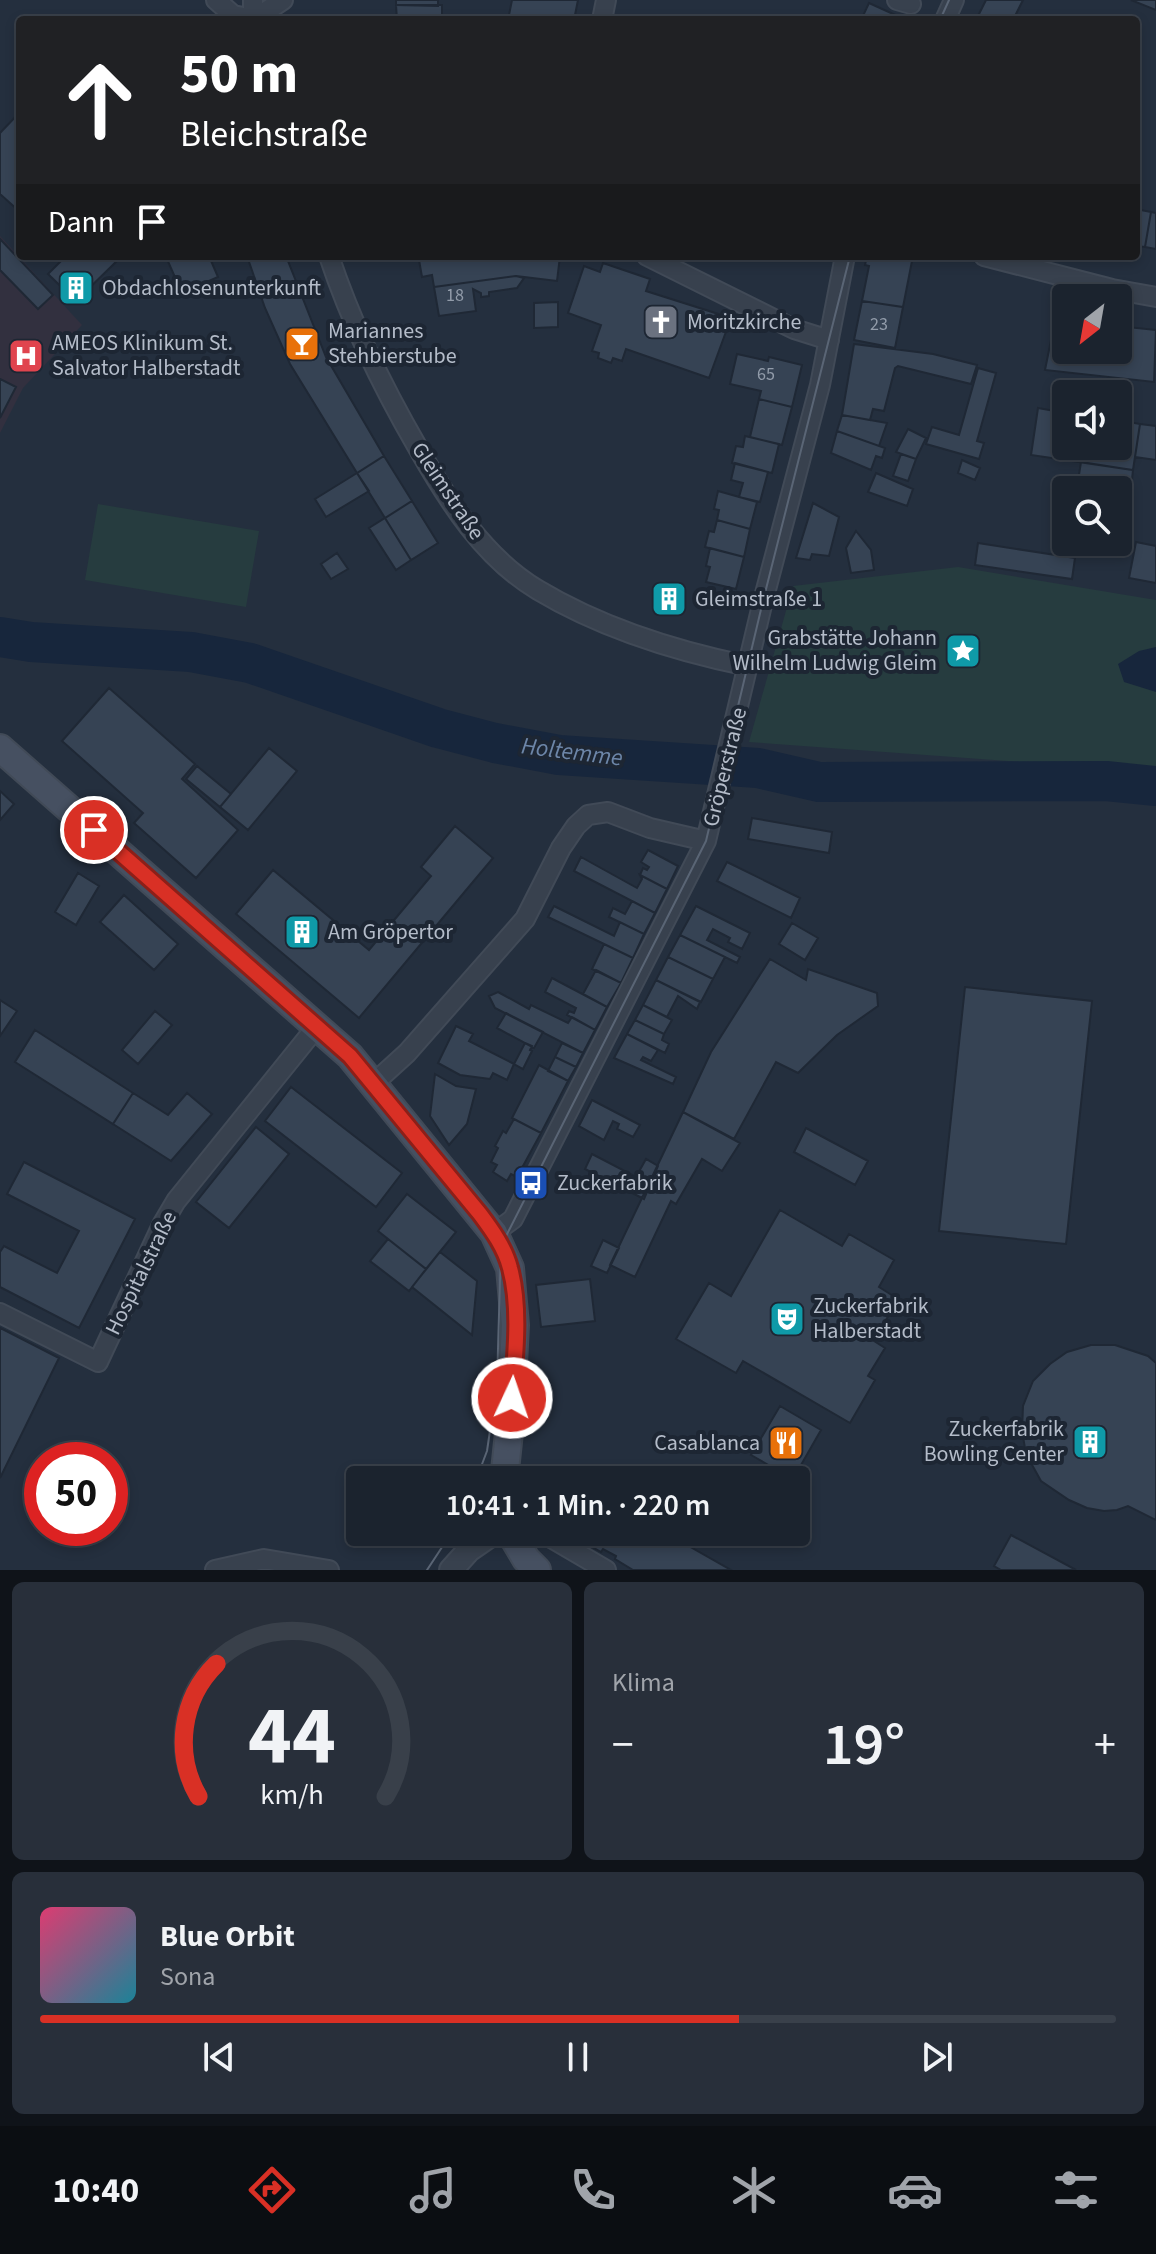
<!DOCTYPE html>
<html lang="de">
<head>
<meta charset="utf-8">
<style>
  :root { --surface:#1b232e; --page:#282f3a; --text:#f1f3f6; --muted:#a0a4aa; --line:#39404a; --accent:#d93025 }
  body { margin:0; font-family:"Source Sans 3",sans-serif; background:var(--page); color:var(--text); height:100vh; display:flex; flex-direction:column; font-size:30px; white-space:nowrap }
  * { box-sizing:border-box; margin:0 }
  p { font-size:26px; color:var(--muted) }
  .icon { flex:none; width:44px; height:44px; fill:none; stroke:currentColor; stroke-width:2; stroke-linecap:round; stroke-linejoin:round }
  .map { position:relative; height:1570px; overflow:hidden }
  .sheet { display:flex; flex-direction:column; gap:12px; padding:12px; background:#0f1319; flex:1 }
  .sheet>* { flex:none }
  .guide { position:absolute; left:16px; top:16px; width:1124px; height:244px; border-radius:8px; box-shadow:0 4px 12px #0003,0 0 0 2px var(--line); background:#202124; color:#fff; overflow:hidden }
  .needle { width:52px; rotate:211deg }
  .controls { position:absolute; left:1052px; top:284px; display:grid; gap:16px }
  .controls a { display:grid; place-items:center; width:80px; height:80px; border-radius:8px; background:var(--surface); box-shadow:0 4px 12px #0003,0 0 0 2px var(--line); font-size:40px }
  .speed { position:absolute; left:24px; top:1442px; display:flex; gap:16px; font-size:40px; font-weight:700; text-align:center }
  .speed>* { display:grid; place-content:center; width:104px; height:104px; border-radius:50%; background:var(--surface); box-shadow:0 4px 12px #0003,0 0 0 2px var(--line); line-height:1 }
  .speed .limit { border:12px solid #d22; background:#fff; color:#111 }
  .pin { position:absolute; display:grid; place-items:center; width:68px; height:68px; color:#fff; margin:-34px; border:4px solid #fff; border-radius:50%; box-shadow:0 2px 8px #0007 }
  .me { position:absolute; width:88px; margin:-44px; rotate:3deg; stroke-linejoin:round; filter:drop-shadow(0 0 6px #0008) }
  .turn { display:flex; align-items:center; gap:28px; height:168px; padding:0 32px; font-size:36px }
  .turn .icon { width:104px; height:104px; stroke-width:2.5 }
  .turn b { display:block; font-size:56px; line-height:68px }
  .then { display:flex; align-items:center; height:76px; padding:0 32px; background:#0003; gap:16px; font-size:30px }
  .big { font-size:60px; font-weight:600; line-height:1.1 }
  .sheet .widget { flex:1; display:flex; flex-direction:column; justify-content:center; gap:12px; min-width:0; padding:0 28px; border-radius:12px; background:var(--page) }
  .sheet .dial { align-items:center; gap:0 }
  .dial svg { height:208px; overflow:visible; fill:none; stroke:var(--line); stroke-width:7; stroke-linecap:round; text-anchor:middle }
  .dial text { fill:var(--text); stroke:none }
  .song { display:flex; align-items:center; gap:24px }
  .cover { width:96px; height:96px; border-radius:12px; background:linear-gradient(135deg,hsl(340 70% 55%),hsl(190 70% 35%)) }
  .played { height:8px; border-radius:4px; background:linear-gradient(90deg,var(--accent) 65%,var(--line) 65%) }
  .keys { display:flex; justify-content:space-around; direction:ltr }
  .heat { display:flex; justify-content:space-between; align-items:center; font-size:44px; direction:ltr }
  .sheet .tiles { flex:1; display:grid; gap:12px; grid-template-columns:1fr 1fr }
  .widget:last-child { grid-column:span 2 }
  .trip { position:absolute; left:346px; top:1466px; width:464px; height:80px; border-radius:8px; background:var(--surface); box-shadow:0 4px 12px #0003,0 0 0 2px var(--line); font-weight:600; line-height:80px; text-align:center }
  .menu { display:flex; height:128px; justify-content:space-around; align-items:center; background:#0b0e12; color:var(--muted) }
  .menu .icon { width:56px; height:56px }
  .menu .active { color:var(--accent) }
  .menu b { font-size:36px; color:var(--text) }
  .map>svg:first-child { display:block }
</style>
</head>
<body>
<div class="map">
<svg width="1156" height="1570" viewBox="0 0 1156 1570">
  <rect width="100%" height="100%" fill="#242f3e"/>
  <path fill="#32303f" d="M0,236L82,325L23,388L0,433Z"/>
  <path fill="#263c3f" d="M98,504L259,531L246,607L85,580Z
    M958,567L1156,600V772L749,742L793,586Z"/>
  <path fill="#17263c" d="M1156,647V692L1124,682L1118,664L1139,651Z"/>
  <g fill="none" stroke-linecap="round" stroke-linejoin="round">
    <path stroke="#17263c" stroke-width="40" d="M0,637L31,642L191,652L250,663L438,728L495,743L559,755L758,768L819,782L1106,781L1156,786"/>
  </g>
  <path fill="#364354" stroke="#1f2835" stroke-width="2" d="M396,0H438V6L396,5Z
    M512,0H578L574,20H508Z
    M986,0H1023L1013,20H976Z
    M1131,0H1156V10Z
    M869,3L902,18L901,20H861Z
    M396,5H442V18L397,20Z
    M20,112V212L0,194V133Z
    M1136,209L1151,212L1145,247L1136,246Z
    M1151,212L1156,213V249L1145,247Z
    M0,239L53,295L38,309L0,270Z
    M66,256H122L76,301L48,274Z
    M209,256L218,277L182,293L166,257Z
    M247,256H286L326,357L384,456L357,473L290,364L265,308Z
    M426,256H560L557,281L516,276L434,287L432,275L422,277L419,260L427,259Z
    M867,256H888L912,261L903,307L862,301L869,266L865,265Z
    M603,263L650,279L646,291L731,318L709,378L626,349L622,361L613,358L611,363L598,358L599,353L592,351L601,325L568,313L584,266L600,272Z
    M516,276L524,278L517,288L489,292V296L481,297V293L473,289L476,311L439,316L434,287Z
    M862,301L903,307L895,348L854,340Z
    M558,302V327L534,328V303Z
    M1055,320L1066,321V350H1118V326L1156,330L1154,382L1045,370Z
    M854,344L933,354L977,365L971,384L898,366L895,368L884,411L873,409L870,420L842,415Z
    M737,354L768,361L769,357L802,365L792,407L759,399L761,391L730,384Z
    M978,368L996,373L977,441L984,443L979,459L926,444L932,427L959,435Z
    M0,379L16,387L0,418Z
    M759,399L792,407L782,445L750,437Z
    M1038,408L1066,413V446H1118V420L1140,424L1133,470L1031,455Z
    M842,415L887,423L879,446L837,431Z
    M1140,424L1156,426V460L1135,457Z
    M908,429L926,438L916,459L896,452Z
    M837,431L885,448L882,458L876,456L871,470L831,453Z
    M745,436L779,444L772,473L732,463L736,446L743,447Z
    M901,454L916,459L908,481L893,476Z
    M384,456L412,501L385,518L357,473Z
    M962,460L980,468L975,480L958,473Z
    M1081,462L1133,470L1131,489L1078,481Z
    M735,463L768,472L760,502L739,497L743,483L731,480Z
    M357,473L369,491L326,517L315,499Z
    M876,473L913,489L907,506L868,492Z
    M1093,484L1131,489L1127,516L1118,515V490H1092Z
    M718,491L757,502L750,529L717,520L719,510L714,509Z
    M412,501L438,543L411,560L385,518Z
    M813,503L839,517L829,556L812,554L810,560L796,558Z
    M1118,515L1127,516L1123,538L1118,537Z
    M385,518L411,560L396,570L369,528Z
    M717,520L750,529L744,557L705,547L709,531L714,532Z
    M856,531L871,550L874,570L851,573L846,548Z
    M1085,542H1105L1103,551L1084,548Z
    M1136,542L1156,546V583L1129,578Z
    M978,543L1075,558L1072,579L975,565Z
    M710,548L744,557L736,589L706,582L710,567L706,566Z
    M337,553L348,569L331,579L321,564Z
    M661,588L681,591L677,611L658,607Z
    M109,688L195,764L182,779L238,830L196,878L134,823L143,813L62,741Z
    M269,748L297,771L248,830L220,807Z
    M197,766L231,794L220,807L186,779Z
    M0,791L14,804L0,820Z
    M752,818L832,832L829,853L748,839Z
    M455,826L493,858L359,1018L236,914L273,870L369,950L431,876L421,867Z
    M648,850L678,866L667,889L640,875L643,868L647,870L649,867L641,862Z
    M581,857L637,888L642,879L640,875L667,889L655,913L574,871Z
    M727,862L800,898L791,918L717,881Z
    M78,873L99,886L76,925L55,912Z
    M124,895L178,944L154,970L100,922Z
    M632,901L655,913L644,934L609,917L613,908L625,914Z
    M554,906L614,936L620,922L644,934L633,958L548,917Z
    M696,906L750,933L742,949L728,942L730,938L713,929L707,940L740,957L737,963L680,935Z
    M792,923L818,938L805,960L779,944Z
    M680,935L725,957L713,979L668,957Z
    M604,944L633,958L621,983L592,969Z
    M668,957L713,979L701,1002L656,980Z
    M770,959L806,980L808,969L877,993L878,1006L837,1035L798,1073L776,1062L734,1139L683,1112L711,1052Z
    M596,970L621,983L607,1007L583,994Z
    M552,978L607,1007L595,1030L567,1015L569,1011L574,1013L576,1008L545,992Z
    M656,980L700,1002L697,1009L678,996L667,1017L643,1005Z
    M965,987L1092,1001L1066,1244L939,1231Z
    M498,992L529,1009L531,1005L568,1023L572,1017L595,1030L583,1053L495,1008L489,996Z
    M0,1000L17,1011L0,1036Z
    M643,1005L672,1020L664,1034L635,1020Z
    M155,1011L172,1025L138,1064L122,1050Z
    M506,1013L543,1032L534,1048L497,1028Z
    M635,1020L664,1034L662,1040L669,1044L665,1053L627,1034Z
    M456,1026L473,1034L469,1041L514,1064L507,1080L493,1073L490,1079L460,1075L438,1063Z
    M35,1030L133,1093L113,1124L15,1062Z
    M627,1034L658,1050L651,1061L643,1057L641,1060L676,1077L673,1084L614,1058Z
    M525,1043L532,1046L530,1050L532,1051L523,1069L514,1064Z
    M562,1043L583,1053L576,1067L555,1057Z
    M555,1057L576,1067L568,1081L548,1071Z
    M539,1065L568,1081L541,1133L512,1118Z
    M435,1074L456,1086L476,1089L467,1124L449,1145L430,1116Z
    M291,1087L402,1173L376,1207L265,1121Z
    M133,1093L168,1115L187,1093L212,1114L171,1161L113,1124Z
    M592,1100L640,1125L633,1137L617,1129L619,1124L613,1121L604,1140L579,1126Z
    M683,1112L740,1143L722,1171L702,1159L676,1204L671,1201L635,1277L610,1265Z
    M514,1119L541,1133L517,1177L511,1174L507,1181L493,1172L497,1165L491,1162L498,1148L495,1146L503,1131L506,1133Z
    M256,1127L289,1154L229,1228L196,1202Z
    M806,1128L868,1161L855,1185L794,1152Z
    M592,1154L636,1177L646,1159L658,1166L644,1199L585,1169Z
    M24,1162L135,1219L79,1328L0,1287V1252L4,1246L57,1273L79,1231L7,1194Z
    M407,1194L456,1232L426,1269L378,1231Z
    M780,1210L842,1246L849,1234L894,1260L879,1287L898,1299L874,1341L885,1348L868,1376L875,1380L850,1423L743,1361L736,1373L676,1339L709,1283L731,1296Z
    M388,1239L426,1269L409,1291L370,1261Z
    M603,1240L619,1248L607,1273L591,1266Z
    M440,1252L477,1281L472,1335L412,1287Z
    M590,1279L595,1321L541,1327L536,1285Z
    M0,1328L59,1358L0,1478Z
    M1091,1345H1115L1148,1356L1156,1363V1520L1128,1506L1117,1510L1104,1511L1087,1508L1069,1500L1041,1481L1026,1454L1022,1431L1023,1406L1033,1381L1050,1364L1067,1352Z
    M780,1406L821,1430L793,1479L751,1455Z
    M583,1532H664L731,1570H633L615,1559L616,1556L603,1549L601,1552L589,1545L590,1541L581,1536Z
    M1011,1535L1076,1570H1001L994,1566Z"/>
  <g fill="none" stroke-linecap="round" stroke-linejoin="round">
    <defs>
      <path id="minor" d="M216,0L233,15L253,19V0
        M897,0L911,4
        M253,20L283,0
        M602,20L606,0
        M945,20L954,0
        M329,256C352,325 382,386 418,448C448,501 484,558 538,590C603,629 675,651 748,666
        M647,256L794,329L829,340
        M984,256L1112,289L1156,297
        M374,1083L407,1053L525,919L561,848L576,826L588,815L608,812L650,828L706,841
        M494,1233L513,1219L706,841L763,601L820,385L845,256
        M0,1313L98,1362L163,1223L176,1201L318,1025
        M541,1532L606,1570
        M215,1570L264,1559L329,1570"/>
      <path id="tertiary" d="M451,1570L469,1550L495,1532"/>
      <path id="secondary" d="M0,748L350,1056L494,1233L510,1268L515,1325L510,1423L504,1480
        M510,1532L526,1559L537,1570"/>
    </defs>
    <use href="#minor" stroke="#414a57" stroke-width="22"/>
    <use href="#tertiary" stroke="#414a57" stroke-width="26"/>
    <use href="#secondary" stroke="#414a57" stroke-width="30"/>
    <use href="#minor" stroke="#38414e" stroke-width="18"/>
    <use href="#tertiary" stroke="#38414e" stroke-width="22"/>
    <use href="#secondary" stroke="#465061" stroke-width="26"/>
    <path stroke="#5a6575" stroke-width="2" d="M940,20L949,0
      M476,1480L487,1451L497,1383L501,1246L706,841L763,601L850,256
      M427,1570L452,1532"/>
  </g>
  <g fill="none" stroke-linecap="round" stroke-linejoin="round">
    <defs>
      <path id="route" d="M94,830L350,1056L480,1214C492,1230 505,1248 510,1268C521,1308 515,1357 512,1398"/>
    </defs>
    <use href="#route" stroke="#8d1f18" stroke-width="20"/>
    <use href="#route" stroke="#d93025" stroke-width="14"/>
  </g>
  <defs>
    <symbol id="building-square" viewBox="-11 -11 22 22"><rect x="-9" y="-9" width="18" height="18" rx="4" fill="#0f9aa8" stroke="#1d2633"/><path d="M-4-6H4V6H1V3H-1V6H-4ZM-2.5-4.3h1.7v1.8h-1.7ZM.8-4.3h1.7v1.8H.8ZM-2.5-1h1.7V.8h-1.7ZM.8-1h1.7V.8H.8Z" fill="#fff"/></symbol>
    <symbol id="church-square" viewBox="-11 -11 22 22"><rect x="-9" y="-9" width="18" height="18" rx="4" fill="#6b7280" stroke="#1d2633"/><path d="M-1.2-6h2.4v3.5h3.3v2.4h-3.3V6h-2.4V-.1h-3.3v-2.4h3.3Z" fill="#fff"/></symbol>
    <symbol id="bar-square" viewBox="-11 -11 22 22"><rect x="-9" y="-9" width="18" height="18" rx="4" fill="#e8710a" stroke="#1d2633"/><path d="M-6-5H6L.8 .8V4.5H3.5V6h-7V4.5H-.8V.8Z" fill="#fff"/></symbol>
    <symbol id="hospital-square" viewBox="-11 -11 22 22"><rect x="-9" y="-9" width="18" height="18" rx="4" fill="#e0444e" stroke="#1d2633"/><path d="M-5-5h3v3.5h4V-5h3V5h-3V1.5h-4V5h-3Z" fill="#fff"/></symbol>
    <symbol id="sight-square" viewBox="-11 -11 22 22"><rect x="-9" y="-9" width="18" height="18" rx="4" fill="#0f9aa8" stroke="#1d2633"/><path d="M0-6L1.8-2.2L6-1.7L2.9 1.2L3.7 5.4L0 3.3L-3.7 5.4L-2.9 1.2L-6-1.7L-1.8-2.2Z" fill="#fff"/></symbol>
    <symbol id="bus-square" viewBox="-11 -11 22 22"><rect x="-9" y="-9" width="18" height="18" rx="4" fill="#1a4fb4" stroke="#1d2633"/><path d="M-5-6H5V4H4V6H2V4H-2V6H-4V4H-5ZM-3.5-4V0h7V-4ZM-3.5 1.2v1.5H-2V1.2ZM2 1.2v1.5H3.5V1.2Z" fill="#fff"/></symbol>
    <symbol id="theatre-square" viewBox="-11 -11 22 22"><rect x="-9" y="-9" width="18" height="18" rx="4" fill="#0f9aa8" stroke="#1d2633"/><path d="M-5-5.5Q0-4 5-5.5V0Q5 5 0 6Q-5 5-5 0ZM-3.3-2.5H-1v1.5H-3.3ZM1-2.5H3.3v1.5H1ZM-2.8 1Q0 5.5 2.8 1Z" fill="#fff"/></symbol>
    <symbol id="restaurant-square" viewBox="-11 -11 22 22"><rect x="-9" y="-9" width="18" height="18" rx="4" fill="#e8710a" stroke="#1d2633"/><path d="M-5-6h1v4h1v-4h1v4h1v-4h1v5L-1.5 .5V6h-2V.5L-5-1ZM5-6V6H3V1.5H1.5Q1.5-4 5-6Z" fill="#fff"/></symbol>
  </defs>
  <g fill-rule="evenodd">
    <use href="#building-square" x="56" y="268" width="40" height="40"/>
    <use href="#church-square" x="641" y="302" width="40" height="40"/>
    <use href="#bar-square" x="282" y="324" width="40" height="40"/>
    <use href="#hospital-square" x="6" y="336" width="40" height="40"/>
    <use href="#building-square" x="649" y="579" width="40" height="40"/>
    <use href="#sight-square" x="943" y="631" width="40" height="40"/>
    <use href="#building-square" x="282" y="912" width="40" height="40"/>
    <use href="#bus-square" x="511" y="1163" width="40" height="40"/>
    <use href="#theatre-square" x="767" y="1299" width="40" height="40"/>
    <use href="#building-square" x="1070" y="1422" width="40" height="40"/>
    <use href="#restaurant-square" x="766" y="1423" width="40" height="40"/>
  </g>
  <g text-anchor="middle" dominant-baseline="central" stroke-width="8" stroke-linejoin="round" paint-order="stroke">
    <g font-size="18" fill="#929caa">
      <text x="455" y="295">18</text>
      <text x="879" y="324">23</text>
      <text x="766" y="374">65</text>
    </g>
    <g font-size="22" fill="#b4bcc9" stroke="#1d2633" text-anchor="start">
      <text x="102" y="288">Obdachlosenunterkunft</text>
      <text x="687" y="322">Moritzkirche</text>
      <text x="328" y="331">Mariannes<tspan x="328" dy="25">Stehbierstube</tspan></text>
      <text x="52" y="343">AMEOS Klinikum St.<tspan x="52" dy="25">Salvator Halberstadt</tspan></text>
      <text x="695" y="599">Gleimstraße 1</text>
      <text x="937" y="638" text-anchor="end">Grabstätte Johann<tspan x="937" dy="25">Wilhelm Ludwig Gleim</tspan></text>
      <text x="328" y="932">Am Gröpertor</text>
      <text x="557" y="1183">Zuckerfabrik</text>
      <text x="813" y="1306">Zuckerfabrik<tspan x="813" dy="25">Halberstadt</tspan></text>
      <text x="1064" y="1429" text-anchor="end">Zuckerfabrik<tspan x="1064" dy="25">Bowling Center</tspan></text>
      <text x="760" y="1443" text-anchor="end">Casablanca</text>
    </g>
    <g font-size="22" fill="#b4bcc9" stroke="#1d2633">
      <text transform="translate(448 491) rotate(56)">Gleimstraße</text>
      <text transform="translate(725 767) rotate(-76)">Gröperstraße</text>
      <text transform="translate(141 1273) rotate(-64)">Hospitalstraße</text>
    </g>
    <g font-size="24" font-style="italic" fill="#6d86a8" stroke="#1d2633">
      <text transform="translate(572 752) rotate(7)">Holtemme</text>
    </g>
  </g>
</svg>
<div class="controls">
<a><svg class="needle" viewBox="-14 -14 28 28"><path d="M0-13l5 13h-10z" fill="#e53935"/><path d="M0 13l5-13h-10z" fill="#a0a4aa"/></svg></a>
<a><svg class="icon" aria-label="sound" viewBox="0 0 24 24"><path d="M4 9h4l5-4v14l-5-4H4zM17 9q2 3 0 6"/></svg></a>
<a><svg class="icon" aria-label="search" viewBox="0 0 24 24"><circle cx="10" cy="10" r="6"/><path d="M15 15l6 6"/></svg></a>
</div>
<div class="speed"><div class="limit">50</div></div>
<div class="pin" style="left:94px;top:830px;background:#d93025"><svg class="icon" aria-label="arrive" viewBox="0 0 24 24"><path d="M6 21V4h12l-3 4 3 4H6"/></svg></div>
<svg class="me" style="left:512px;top:1398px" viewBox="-20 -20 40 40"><circle r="17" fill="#d93025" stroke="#fff" stroke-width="3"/><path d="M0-11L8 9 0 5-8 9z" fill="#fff"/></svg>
<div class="trip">10:41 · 1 Min. · 220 m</div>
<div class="guide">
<div class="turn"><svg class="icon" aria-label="ahead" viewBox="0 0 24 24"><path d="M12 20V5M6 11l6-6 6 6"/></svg><div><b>50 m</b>Bleichstraße</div></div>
<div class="then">Dann<svg class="icon" aria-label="arrive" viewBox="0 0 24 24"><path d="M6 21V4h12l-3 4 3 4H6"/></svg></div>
</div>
</div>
<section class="sheet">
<div class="tiles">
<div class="widget dial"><svg viewBox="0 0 100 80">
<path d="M14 69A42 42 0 1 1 86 69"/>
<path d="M14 69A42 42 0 0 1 21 18" stroke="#d93025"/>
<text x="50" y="56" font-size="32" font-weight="700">44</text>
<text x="50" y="72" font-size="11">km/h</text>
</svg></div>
<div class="widget"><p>Klima</p>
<div class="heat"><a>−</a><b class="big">19°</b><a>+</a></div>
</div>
<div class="widget">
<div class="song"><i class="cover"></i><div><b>Blue Orbit</b><p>Sona</p></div></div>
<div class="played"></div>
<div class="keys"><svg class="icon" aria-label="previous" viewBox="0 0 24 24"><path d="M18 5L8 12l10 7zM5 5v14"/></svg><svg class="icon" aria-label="pause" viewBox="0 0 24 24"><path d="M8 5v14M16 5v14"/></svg><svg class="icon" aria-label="next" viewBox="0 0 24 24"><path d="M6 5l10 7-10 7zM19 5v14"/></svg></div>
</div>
</div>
</section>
<nav class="menu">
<b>10:40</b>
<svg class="icon active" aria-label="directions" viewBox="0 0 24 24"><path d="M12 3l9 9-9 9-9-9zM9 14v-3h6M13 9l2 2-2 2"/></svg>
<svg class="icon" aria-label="music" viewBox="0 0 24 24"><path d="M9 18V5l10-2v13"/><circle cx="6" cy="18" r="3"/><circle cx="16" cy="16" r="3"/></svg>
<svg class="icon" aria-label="phone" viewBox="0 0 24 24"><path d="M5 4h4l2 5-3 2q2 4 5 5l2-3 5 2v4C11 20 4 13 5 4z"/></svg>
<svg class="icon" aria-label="climate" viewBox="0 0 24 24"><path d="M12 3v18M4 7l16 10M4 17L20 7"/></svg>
<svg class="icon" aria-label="car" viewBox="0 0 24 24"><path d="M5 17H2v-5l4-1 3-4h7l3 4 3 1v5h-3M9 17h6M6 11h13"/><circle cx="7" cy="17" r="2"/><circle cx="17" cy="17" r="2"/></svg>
<svg class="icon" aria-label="filters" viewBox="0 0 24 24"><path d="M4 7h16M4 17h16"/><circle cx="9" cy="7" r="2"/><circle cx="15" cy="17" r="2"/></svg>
</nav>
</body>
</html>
